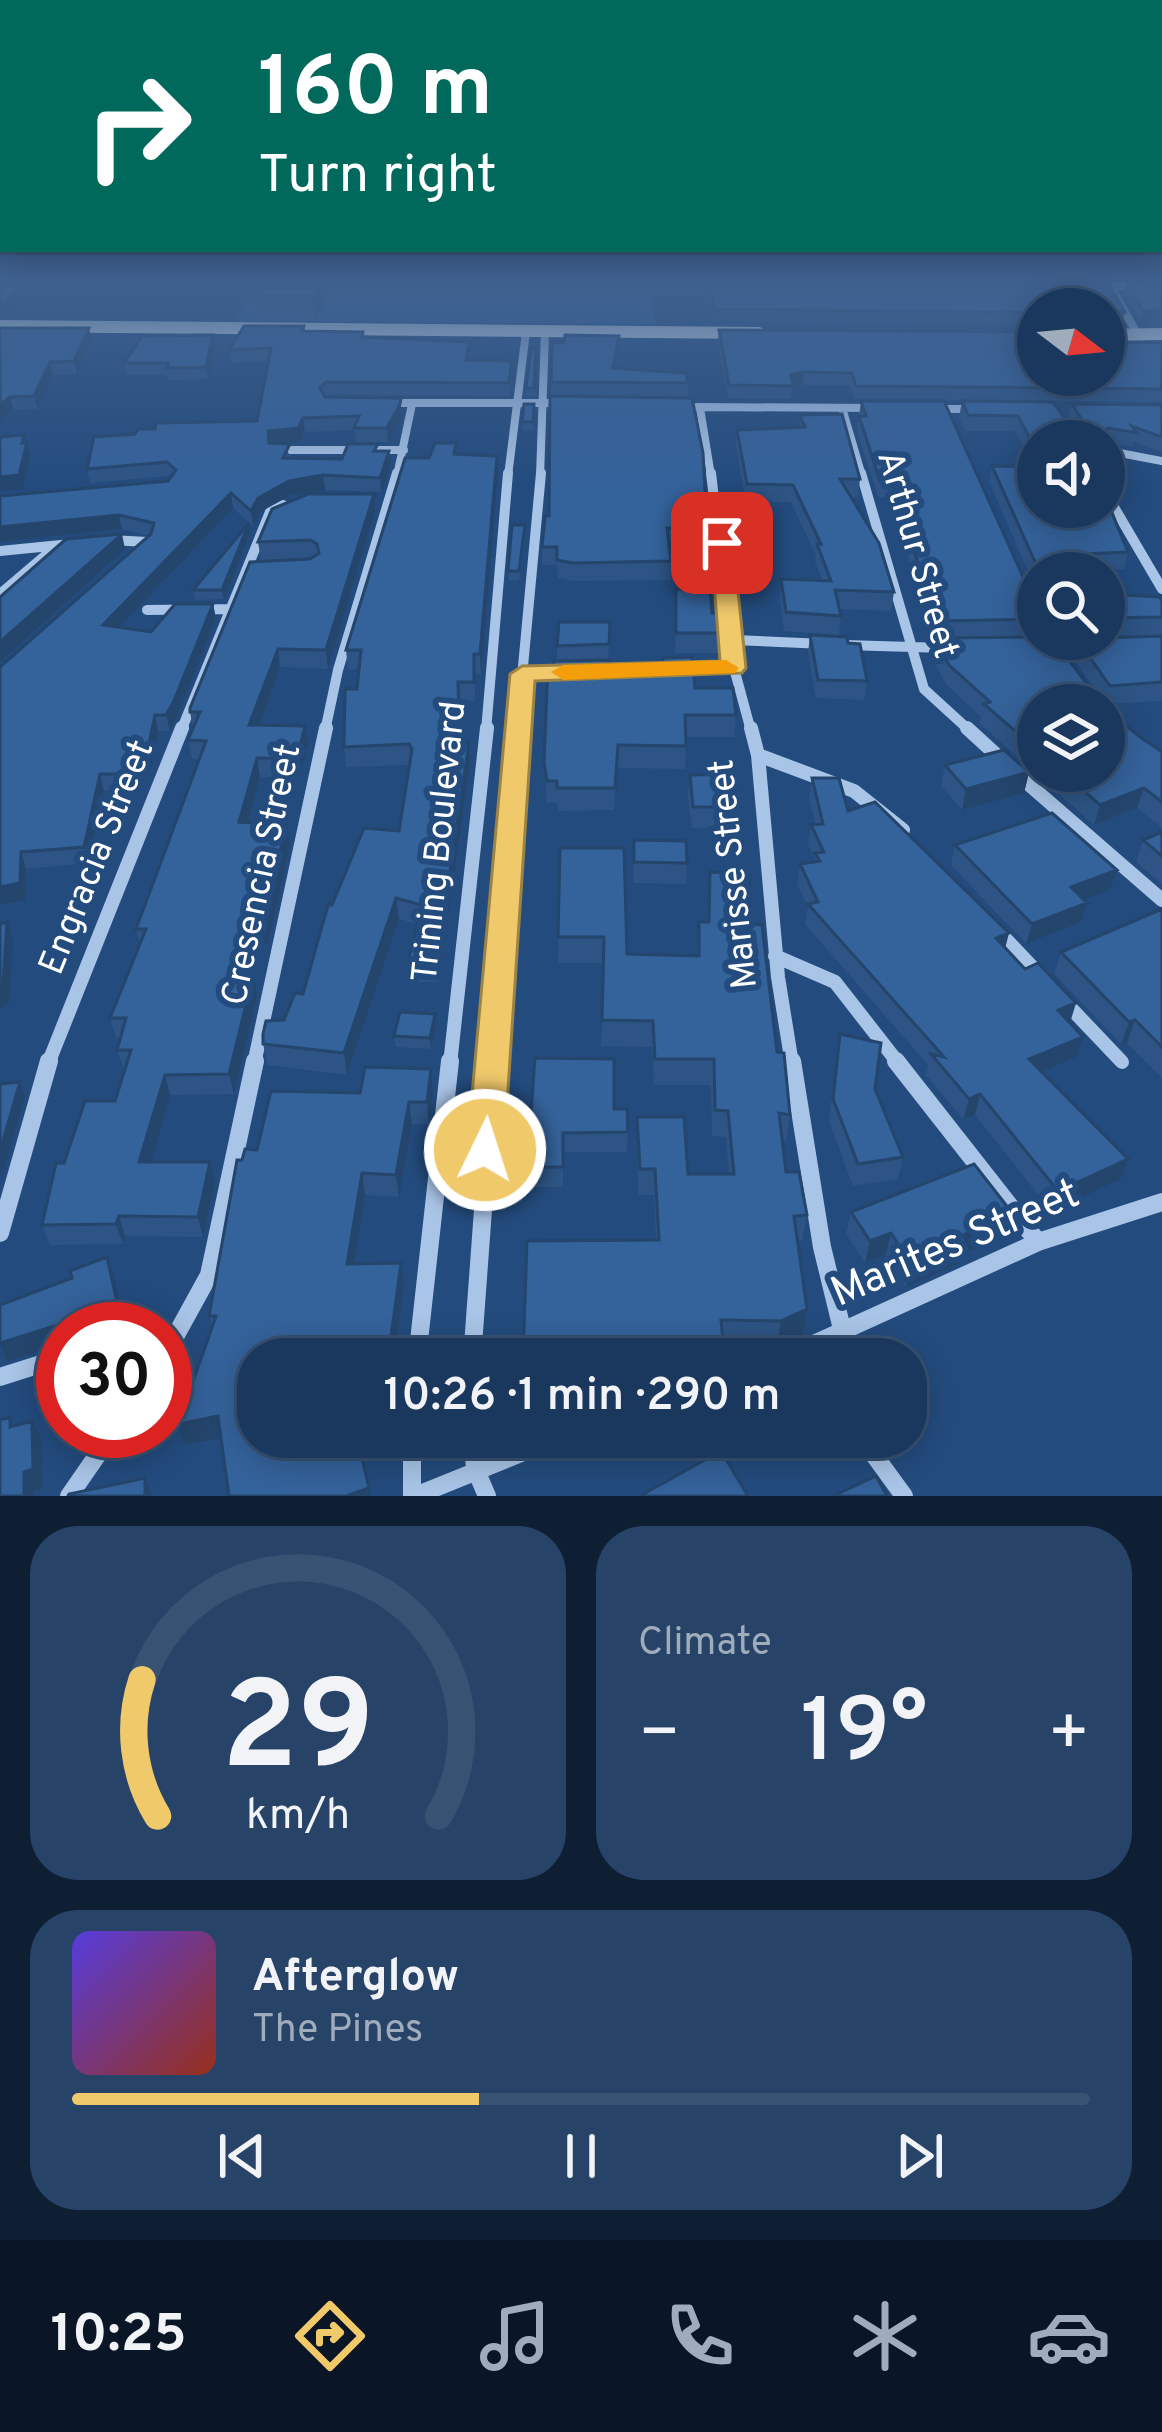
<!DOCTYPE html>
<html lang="en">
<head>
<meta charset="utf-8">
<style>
  :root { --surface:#1a385e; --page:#274367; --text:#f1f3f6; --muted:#9facbc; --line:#385273; --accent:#f0c96b }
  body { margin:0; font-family:Overpass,sans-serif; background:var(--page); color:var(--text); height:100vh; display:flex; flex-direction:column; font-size:45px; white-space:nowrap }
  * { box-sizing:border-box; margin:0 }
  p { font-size:39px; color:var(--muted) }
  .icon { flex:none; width:66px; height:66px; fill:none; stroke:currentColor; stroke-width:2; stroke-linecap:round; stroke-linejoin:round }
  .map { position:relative; height:1496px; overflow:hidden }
  .panel { display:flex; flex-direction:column; gap:30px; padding:30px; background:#0e1f34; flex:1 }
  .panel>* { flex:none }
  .top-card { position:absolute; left:0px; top:0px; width:1164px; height:252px; box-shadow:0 6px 30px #0003,0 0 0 3px var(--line); background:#00695c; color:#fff; overflow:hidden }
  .needle { width:78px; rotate:106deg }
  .buttons { position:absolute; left:1017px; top:288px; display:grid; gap:24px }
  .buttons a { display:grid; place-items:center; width:108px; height:108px; border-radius:50%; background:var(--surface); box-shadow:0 6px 30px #0003,0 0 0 3px var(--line); font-size:60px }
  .speed { position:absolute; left:36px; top:1302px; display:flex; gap:24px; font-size:60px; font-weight:700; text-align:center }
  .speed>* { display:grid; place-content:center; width:156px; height:156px; border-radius:50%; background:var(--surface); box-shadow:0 6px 30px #0003,0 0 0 3px var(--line); line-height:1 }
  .speed .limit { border:18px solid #d22; background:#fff; color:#111 }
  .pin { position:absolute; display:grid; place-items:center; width:102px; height:102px; color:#fff; margin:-51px; border-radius:24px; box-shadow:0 6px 18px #0006 }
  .me { position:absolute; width:132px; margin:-66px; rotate:4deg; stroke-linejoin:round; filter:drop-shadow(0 0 9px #0008) }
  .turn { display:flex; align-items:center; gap:42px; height:252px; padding:0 60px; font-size:54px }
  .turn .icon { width:156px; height:156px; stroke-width:2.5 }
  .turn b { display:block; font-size:84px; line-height:102px }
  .big { font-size:90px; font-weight:600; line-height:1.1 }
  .panel .tile { flex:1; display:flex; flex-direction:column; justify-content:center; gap:18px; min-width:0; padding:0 42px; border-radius:48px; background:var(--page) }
  .panel .dial { align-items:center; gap:0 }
  .dial svg { height:312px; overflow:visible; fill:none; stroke:var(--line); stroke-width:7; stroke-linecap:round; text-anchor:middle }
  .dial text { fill:var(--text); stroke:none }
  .song { display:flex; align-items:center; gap:36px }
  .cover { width:144px; height:144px; border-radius:18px; background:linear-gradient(135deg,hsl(250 70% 55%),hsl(10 70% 35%)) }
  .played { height:12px; border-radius:6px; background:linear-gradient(90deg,var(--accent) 40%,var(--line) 40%) }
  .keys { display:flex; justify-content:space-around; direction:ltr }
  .heat { display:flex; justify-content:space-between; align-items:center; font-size:66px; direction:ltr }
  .panel .tiles { flex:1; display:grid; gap:30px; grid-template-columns:1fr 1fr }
  .tile:last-child { grid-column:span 2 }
  .trip { position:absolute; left:237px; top:1338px; width:690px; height:120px; border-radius:48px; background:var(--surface); box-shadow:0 6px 30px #0003,0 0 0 3px var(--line); font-weight:600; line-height:120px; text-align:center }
  .menu { display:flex; height:192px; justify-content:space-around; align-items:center; background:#0a1626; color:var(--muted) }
  .menu .icon { width:84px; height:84px }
  .menu .active { color:var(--accent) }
  .menu b { font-size:54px; color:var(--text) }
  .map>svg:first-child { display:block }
</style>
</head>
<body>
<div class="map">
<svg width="1162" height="1496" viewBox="0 0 1162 1496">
  <rect width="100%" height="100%" fill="#234b7d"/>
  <path fill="#2e5d95" d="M260,278H714L731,294H650L656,324L235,321Z"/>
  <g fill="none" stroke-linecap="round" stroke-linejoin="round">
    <path stroke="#a8c4e6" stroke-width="8" d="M1109,284L1138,335
      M1097,286H1162
      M385,403H551
      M697,407L875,408
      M700,408L711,476
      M842,408L862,476
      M931,409H977
      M279,450H404
      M1104,450L1162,461
      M397,476L412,404
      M508,476L526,332
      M540,476L545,332"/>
    <path stroke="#a8c4e6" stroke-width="10" d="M711,473L734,668L751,731
      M861,473L924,689L970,731
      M1104,490L1162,589
      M109,540L148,542L142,552
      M0,551L71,544
      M0,594L54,548
      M147,610L229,609
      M734,640L825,644
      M845,645L945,648
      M679,669L734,668
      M522,674L563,672
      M181,731L270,512L283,505
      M325,731L338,670L397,473
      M486,731L508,473
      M517,731L541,473"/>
    <path stroke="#a8c4e6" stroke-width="14" d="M751,728L758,755L778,977L792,1064
      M967,728L1003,761
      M758,755L854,791L903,830
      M1018,775L1162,900
      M999,932L1039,974
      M775,956L835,982L899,1064
      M1065,1002L1122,1062
      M48,1064L182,728
      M254,1064L326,728
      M450,1064L487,728
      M493,1064L518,728"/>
    <path stroke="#a8c4e6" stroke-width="18" d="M792,1061L822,1247L843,1333
      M896,1061L1038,1242
      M0,1233L49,1061
      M165,1355L209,1275L255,1061
      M417,1359L450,1061
      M472,1359L494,1061
      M781,1359L1038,1242L1162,1202
      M0,1377L63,1357
      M412,1437V1496
      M472,1437L475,1468L487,1496
      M861,1437L904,1496
      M69,1496L114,1431
      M415,1496L561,1437"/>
    <path fill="#f4f8fe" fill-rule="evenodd" d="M0,320L760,327L770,333L760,339L0,332Z
      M1162,328V340L1104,341V329Z"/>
  </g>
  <path fill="#2d5484" d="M91,278H188L179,291L93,290Z
    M265,278H334V281L316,318L258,317L254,296Z
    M382,278H435L434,285H383Z
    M699,278L1108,282L1125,312L1122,324L1104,325V309H1038V325L714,321L707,279Z
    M1127,282H1162L1141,324L1124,294Z
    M304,326L305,331L363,337L470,342L469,361L512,374L510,396L327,395L326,397L402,412L401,418L388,442H356L354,430L305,432L300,442L282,444L292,458L342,459L378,451H389L391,465L381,492L325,490L291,495L260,512L253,526L233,508L119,627L151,632L213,604L216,619L176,719L170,731H158L151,770H144L136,790L104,791L88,863L26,869L25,900L0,905L150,536L122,529L0,542V496L168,481L171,477L169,476L90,483L87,469L257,421L268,361L231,363L229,350Z
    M0,328L92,340L77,374L53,375L38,409L13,410L0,421Z
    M719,330L1038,375L1162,343V402L854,399L850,386L802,385L792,387L791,399L728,398L718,342Z
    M552,343L619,350L615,369L688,383L687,398L707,528L706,546H669L671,561V580L573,581L558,578L557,565H542V547L549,516Z
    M215,347L208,379L169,380L168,375H127L124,363Z
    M536,348L535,396H526V388Z
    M861,401L1038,610V636L934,638L889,497H878L857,431Z
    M962,401L1053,402L1075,433L1073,441H1038V507L1128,552L1124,569L1085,571V573H1038V594L989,482L992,466L1034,467L1015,431H965L959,417Z
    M534,404L533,431L522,430V422Z
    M1072,404L1162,405V452L1134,442L1133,447L1104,441H1081L1082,437L1069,417Z
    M800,415L860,479L858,497H851L894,592L891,611L840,609L841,616L839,635L784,631L780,598L781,579L822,580L815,562L816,556L791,502H746L736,446L737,430L799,427Z
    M456,443L457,454L498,473L481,674H475V701L459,702L461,743H469L470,763L439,982H411L408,961L417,924L399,919L347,1075L268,1065L263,1044L284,1020L303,994L332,905L399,831L410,765L346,767L344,747L357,689L359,669H348L346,650L429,458Z
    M374,494L375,511L328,669L280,667L260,725L308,744L300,777H260L248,823L286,825L290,844L268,944L258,946L248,976L257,996L234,1094L170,1095L151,1162L215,1182L203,1237L125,1236L123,1244L50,1245L42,1225L64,1163L115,1101L124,1070L117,1050L120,1038H116L110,1018L140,944L136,929L199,759H192L188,740L193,728L190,712L313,557L261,560L258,542Z
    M250,533L224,599L195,600L193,590Z
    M526,534L519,580L509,581L508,571Z
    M676,589L712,613L724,633L722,653H675Z
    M1104,594L1162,602V635H1104Z
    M610,622L608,666L695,688L736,715L734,737H686L685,769L617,768L614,810L558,811L557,803H547L544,762L554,666L557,661V646Z
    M810,635L848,643L867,681L864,700L816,698L808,653Z
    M1162,636V701L1105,704L1071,655L1075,639Z
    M935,638L1090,688L1088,693L1038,705V771H1104L1140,737L1162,752V828L1137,808L1094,825L979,723L981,717L946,684L931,657Z
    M945,765L1029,772L1024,793L962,810L941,786Z
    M690,775L740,807L738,828H692L688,796Z
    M812,778L1005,948L1070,1023L1076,1057L1041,1072L1128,1159L1121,1179L1051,1211L975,1115L963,1119L926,1075L928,1065L805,924L808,907L797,884L800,864L814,862L815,858L808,845L811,825H816L809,798Z
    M1162,832V884L1136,862L1143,840Z
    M634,840L687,863L686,884L633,883Z
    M955,845L1110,890L1084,900L1087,903L1081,922L1026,944L951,865Z
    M560,848L627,954L697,956L699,922H707L710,872L749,924L790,1115L786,1141L783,1140L786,1172L807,1215L802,1241H798L807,1309L803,1334L777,1346H723V1359H523L656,1240L654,1195H638L637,1117L688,1174H729L726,1137L712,1136L711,1085H654L652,1047L601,1046L604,963H558Z
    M1162,909V1078L1127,1043L1121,1044L1054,974L1061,952Z
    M436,1025L431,1049L396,1047L394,1036Z
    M840,1034L875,1089L903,1157L898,1179L853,1186L829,1121Z
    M535,1058L614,1109L628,1132L627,1152H563V1187H528L527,1167Z
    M433,1091L429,1124H412L399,1197L365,1195L354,1264L404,1285L394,1359H258L221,1437L185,1445L213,1326L209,1316L242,1160L257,1150L360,1093Z
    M851,1212L1006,1236L962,1255L960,1263L906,1287L886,1255L865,1263L846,1234Z"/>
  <path fill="#24456c" d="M30,278H41L42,282L7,316H0V304Z
    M177,278H188L179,291Z
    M323,278H334V281L316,318L314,296Z
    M1162,308V320L1141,324L1144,312Z
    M89,328L92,340L77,374L74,361Z
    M213,335L215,347L208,379L206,367Z
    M50,362L53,375L38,409L34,396Z
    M804,372L802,385L792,387L791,375Z
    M10,397L13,410L0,421V405Z
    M401,398V418L388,442L387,428Z
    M303,418L305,432L300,442L270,445L268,431Z
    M1108,428L1104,442L1098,441L1100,434Z
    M24,435L30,456L23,489L0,491V477L22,443Z
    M389,451L391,465L381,492L380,478Z
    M497,456L498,473L481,674L480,654Z
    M323,475L325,490L291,495L260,512L253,526L251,511L258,498L289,481Z
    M231,493L233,508L107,640L103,625Z
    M374,494L375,511L328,669L326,650Z
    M119,515L122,529L0,542V527Z
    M249,523L250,533L224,599L222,590Z
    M122,534L125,549L0,662V642Z
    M213,604L216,619L176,719L170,731L166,715Z
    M278,649L280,667L253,744L249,725Z
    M155,715L158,731L151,770L147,753Z
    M305,726L308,744L300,777L297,758Z
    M469,743L470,763L439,982L437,961Z
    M140,754L144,770L136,790L132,774Z
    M257,758L260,777L243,841L239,822Z
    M1029,772L1024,793L962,810L966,789Z
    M100,774L104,791L88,863L84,847Z
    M1144,788L1137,808L1094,825L1100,805Z
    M286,825L290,844L268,944L258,946L242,996L238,976Z
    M21,852L26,869L25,900L0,905V887Z
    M1117,870L1110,890L1065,907L1071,887Z
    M396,898L399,919L347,1075L344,1053Z
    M1087,903L1081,922L1026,944L1032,924Z
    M7,922L13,939L9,1003L0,1009V987Z
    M1009,933L1004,953L996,938Z
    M253,976L257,996L234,1094L229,1074Z
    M1076,1003L1070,1023L1058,1010Z
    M435,1014L436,1025L431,1049L430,1038Z
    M1135,1020L1127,1043L1121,1044L1129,1022Z
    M1083,1037L1076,1057L1023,1080L1029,1059Z
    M431,1069L433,1091L429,1124L427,1102Z
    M165,1075L170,1095L146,1182L139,1162Z
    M20,1082L25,1095L1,1180L0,1151Z
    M980,1094L975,1115L963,1119L969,1099Z
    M409,1102L412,1124L399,1197L396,1175Z
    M1128,1159L1121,1179L1051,1211L1058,1191Z
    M210,1162L215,1182L203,1237L198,1217Z
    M362,1173L365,1195L351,1286L347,1264Z
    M1013,1214L1006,1236L962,1255L960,1263L906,1287L912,1266L963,1235Z
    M119,1216L125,1236L123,1244L116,1224Z
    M891,1233L886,1255L865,1263L870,1241Z
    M107,1257L114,1275L125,1329H63V1343L7,1361L0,1343Z
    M401,1263L404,1285L394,1359H388Z
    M807,1309L803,1334L777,1346L781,1321Z
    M218,1416L225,1437L185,1445L178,1424Z
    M32,1421L42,1441V1488L34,1491V1496H24V1472Z
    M145,1478L152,1496H145Z
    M369,1488L370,1496H346Z"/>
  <path fill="#34629a" stroke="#24456c" stroke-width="3" d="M0,278H30L4,303L0,304Z
    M265,278H323L314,296H254Z
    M709,278L1108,282L1125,312H1107L1104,317V309H1038V313L715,309Z
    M1127,282H1162V308L1144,312Z
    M244,326H304L302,331L363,332L362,337L470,342L466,360L512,361L509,383L326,382L320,388L325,397L401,398L400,404L387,428H354L359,416L303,418L298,428L268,431L269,443L290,444L283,458L342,459L348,444H378L374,451H389L380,478L323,475L289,481L258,498L251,511L231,493L103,625L151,632L175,604H213L173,703L166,715H155L147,753L140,754L132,774H100L84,847L21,852L20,883L0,887V667L151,534L154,523L119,515L0,527V496L168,481L176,470L167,462L87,469L94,437L135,434L138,429H155L156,423L257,421L271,348L229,350Z
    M0,328H89L74,361L50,362L34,396L10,397L0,405Z
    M719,330L1038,332V375H1104V342L1162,343V389L856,386L852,373L804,372L791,375L793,386L729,385Z
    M213,335L206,367L167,368L168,363H124L142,336Z
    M565,335L619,336L613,368L686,373L688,383L551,382L552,343H564Z
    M531,348H536L534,388H526Z
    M550,396L692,398L703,453L707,528H667L671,561L573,563L557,560V547H542L545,516H549Z
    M861,401H944L1038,610V619L937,621L892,481H880L859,416H866Z
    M962,401L1053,402L1075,433H1068L1071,441H1038V453L1018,416L968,415Z
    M524,404H534L533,422H522Z
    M1072,404L1162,405V437L1132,426L1137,433L1108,428L1100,434H1082L1086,426Z
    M842,414L860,479H840L879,543L894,592L835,590L841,616L786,612L781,579L831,581L817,544H821L793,485L747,484L737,430L805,427L800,415Z
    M24,435L22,443L27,442L19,475L0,477V437Z
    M435,443H456L454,454L497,456L480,654H474V682H458L460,743H469L437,961H408L422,905L396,898L344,1053L263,1044V1034L266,1021L284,1020L295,993L303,994L328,905H332L364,828L399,831L412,749L409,744L344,747L345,689H357L361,650H346L405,458H429Z
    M992,466L1038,467V507H1104V498H1106L1128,552L1084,554L1085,573H1040Z
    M308,494H374L326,650L278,649L249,725L305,726L297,758H257L239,822L286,825L264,924L254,926L238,976H253L229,1074L165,1075L139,1162H210L198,1217L119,1216L116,1224L42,1225L56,1163H64L85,1101H115L131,1050H117L126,1018H110L146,929H136L206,741L188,740L200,712H190V708L250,562L310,559L319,553L317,544L310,540L258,542L272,509Z
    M249,523L222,590H193Z
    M512,525H525L519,571H508Z
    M122,534L0,642V597L66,539Z
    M676,589H710L712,613H721L724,633H676Z
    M1104,594L1160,597L1162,602V617L1104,618Z
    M559,622H610L609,644L557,646Z
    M810,635L847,637L848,643L860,644L867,681L818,680Z
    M1162,636V682L1110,686L1077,639Z
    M1038,637V639H1053L1090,688H1082L1102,705H1038V751L984,704L990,702L949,665L935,638Z
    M692,657L695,688H733L736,715H685L686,746L618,745L615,788H557V781H547L544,762L548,666H554V661L609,660L608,666H663V658Z
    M1104,707L1140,737L1162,752V802L1144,788L1100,805L1061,771H1104Z
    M1004,750L1029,772L966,789L945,765Z
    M734,774L740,807H693L690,775Z
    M812,778H839L848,811L875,802L1009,933L996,938L1025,969L1038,963L1076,1003L1058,1010L1083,1037L1029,1059L1128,1159L1058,1191L980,1094L969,1099L931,1054L944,1057L808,904L818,902L800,864L820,861L815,853L824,852L811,825L823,824Z
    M1052,813L1117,870L1071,887L1087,903L1032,924L955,845Z
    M1162,832V856L1143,840Z
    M634,840L686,841L687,863L634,862Z
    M560,848H624L627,954L699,956V922H709L710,872L749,874V924L762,925L777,1052L784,1053L790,1115L779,1113L786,1172H799L807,1215L794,1216L807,1309L781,1321L721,1320L724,1351H657V1359H523L527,1241L659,1240L655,1169H640L637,1117H684L688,1174H734L728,1111L715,1110L714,1059H655L653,1021L602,1020L604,937H558Z
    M1162,909V1047L1135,1020L1129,1022L1061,952Z
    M7,922L3,985L0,987V924Z
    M400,1012L435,1014L430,1038L394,1036Z
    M840,1034L881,1043L875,1089L903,1157L858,1164L833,1099Z
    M535,1058L614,1059V1109H627L628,1132L563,1133V1167H527Z
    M365,1067L431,1069L427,1102H409L396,1175L362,1173L347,1264L401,1263L388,1359H258V1437H357L369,1488L346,1496H229L218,1416L178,1424L216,1316H209L237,1160H242L245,1149L257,1150L271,1091L360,1093Z
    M20,1082L0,1151V1084Z
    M974,1164L1013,1214L963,1235L966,1241L912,1266L891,1233L870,1241L851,1212Z
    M107,1257L120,1317L95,1326L93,1314L0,1343V1305L72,1278L70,1271Z
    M10,1417V1427L32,1421L33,1469L24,1472V1496H0V1420Z
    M721,1451L748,1496H640Z
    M876,1476L887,1496H833Z
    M145,1478V1496H68L69,1494Z"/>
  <linearGradient id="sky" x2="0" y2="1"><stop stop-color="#132945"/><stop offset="0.57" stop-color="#3f618f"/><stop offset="1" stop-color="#3f618f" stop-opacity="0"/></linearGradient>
  <rect width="1162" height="488" fill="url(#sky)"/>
  <path fill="#f0c96b" stroke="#9c8346" stroke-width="3" d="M722,536L733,543L746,668L742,673L535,681L504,1150L498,1161L485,1165L472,1161L467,1150L510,674L522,666L720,661L711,543Z"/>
  <path fill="#f59e0b" d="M726,660L739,668L735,673L563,680L551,672L563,665Z"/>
  <g text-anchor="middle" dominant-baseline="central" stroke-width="12" stroke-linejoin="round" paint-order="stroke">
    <g font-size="36" fill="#fff" stroke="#234b7d">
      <text transform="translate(916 555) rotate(74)">Arthur Street</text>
      <text transform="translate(441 842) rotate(-84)">Trining Boulevard</text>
      <text transform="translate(98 858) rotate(-68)">Engracia Street</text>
      <text transform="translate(735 874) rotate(-96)">Marisse Street</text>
      <text transform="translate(263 875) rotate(-78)">Cresencia Street</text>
    </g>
    <g font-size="42" fill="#fff" stroke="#234b7d">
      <text transform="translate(956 1245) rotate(-23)">Marites Street</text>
    </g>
  </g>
</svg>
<div class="buttons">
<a><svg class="needle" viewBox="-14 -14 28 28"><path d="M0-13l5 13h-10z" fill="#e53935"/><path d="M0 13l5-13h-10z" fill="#9facbc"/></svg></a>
<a><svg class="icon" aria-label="sound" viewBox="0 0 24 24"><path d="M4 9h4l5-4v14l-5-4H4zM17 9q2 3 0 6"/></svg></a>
<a><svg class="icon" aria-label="search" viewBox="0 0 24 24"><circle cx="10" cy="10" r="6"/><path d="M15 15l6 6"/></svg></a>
<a><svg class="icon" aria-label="layers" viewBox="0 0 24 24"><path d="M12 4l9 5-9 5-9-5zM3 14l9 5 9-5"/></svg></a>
</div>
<div class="speed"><div class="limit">30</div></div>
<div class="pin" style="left:722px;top:543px;background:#d93025"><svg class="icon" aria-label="arrive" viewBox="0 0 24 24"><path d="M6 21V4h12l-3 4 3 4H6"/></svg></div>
<svg class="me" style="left:485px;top:1150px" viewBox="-20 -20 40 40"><circle r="17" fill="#f0c96b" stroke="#fff" stroke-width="3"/><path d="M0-11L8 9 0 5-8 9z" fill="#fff"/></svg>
<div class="trip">10:26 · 1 min · 290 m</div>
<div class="top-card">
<div class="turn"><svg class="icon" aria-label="right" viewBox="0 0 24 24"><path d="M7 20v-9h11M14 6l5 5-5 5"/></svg><div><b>160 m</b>Turn right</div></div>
</div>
</div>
<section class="panel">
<div class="tiles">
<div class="tile dial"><svg viewBox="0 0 100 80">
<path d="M14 69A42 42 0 1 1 86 69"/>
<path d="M14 69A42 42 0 0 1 10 34" stroke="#f0c96b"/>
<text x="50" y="56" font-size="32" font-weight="700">29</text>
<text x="50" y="72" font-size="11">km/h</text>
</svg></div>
<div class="tile"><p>Climate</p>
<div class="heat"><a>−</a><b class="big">19°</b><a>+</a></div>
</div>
<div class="tile">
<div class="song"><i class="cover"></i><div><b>Afterglow</b><p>The Pines</p></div></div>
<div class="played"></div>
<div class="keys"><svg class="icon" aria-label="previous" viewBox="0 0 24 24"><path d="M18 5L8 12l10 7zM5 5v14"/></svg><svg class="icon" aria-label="pause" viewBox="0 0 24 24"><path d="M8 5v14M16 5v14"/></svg><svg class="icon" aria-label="next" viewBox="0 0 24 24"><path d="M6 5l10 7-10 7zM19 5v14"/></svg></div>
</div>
</div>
</section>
<nav class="menu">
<b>10:25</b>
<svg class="icon active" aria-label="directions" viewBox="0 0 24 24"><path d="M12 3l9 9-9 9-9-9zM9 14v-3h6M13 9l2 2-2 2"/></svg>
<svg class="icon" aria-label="music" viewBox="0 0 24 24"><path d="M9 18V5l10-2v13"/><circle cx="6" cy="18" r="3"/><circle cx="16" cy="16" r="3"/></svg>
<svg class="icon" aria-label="phone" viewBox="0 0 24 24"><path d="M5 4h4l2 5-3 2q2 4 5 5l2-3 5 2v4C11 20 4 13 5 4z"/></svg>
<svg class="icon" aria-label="climate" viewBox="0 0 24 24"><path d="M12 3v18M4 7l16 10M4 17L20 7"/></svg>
<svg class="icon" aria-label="car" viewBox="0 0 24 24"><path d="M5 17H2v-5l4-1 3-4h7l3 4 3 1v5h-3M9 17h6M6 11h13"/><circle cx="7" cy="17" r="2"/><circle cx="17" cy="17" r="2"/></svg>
</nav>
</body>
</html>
